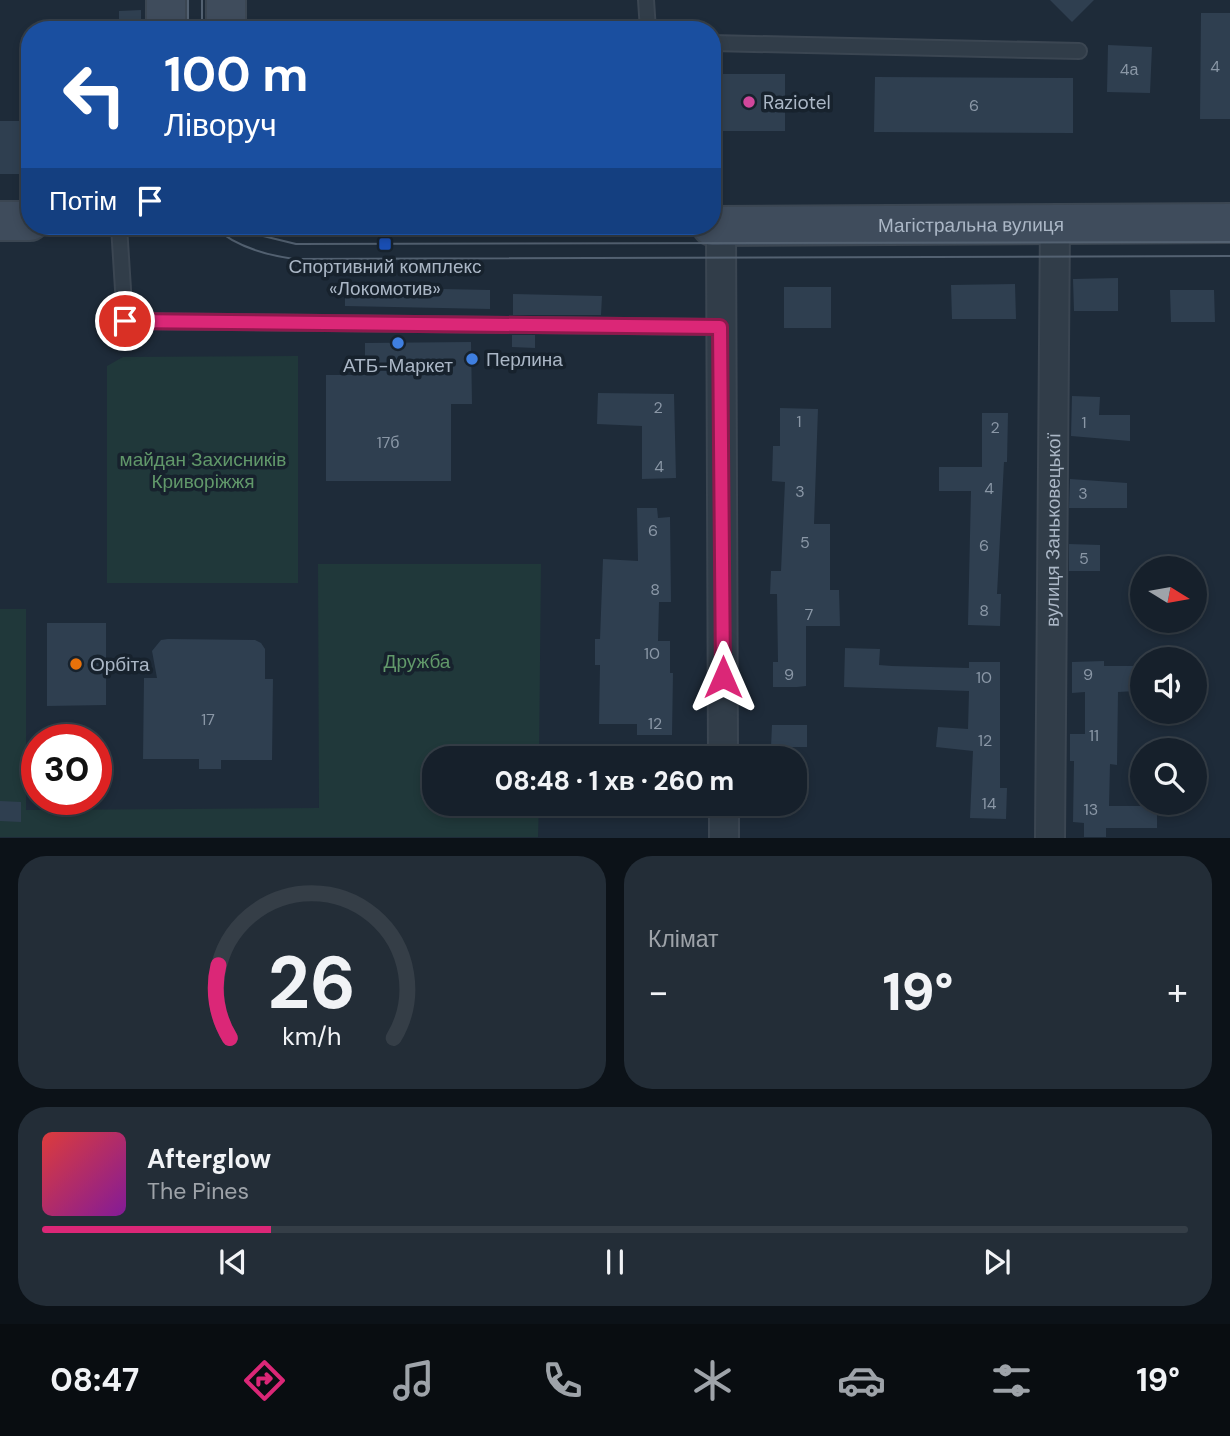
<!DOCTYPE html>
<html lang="uk">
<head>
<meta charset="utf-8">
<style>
  :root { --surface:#16202b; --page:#232d37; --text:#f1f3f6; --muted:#9ea3a9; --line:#353e47; --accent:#db2777 }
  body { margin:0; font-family:"DM Sans",sans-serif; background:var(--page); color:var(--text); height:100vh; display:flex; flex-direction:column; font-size:26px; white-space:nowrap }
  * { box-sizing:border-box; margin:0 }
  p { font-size:23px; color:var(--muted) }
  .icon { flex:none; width:38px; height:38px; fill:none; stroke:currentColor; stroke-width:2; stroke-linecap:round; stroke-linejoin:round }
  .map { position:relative; height:838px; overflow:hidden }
  .sheet { display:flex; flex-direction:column; gap:18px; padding:18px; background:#0c1218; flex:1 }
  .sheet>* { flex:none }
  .guide { position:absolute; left:21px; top:21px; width:700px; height:214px; border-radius:28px; box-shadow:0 4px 10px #0003,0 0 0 2px var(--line); background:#1a4fa0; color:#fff; overflow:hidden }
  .needle { width:46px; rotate:101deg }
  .buttons { position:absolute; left:1130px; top:556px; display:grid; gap:14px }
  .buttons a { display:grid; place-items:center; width:77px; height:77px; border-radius:50%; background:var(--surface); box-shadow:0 4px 10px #0003,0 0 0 2px var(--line); font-size:35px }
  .speed { position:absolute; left:21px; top:724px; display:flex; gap:14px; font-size:35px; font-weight:700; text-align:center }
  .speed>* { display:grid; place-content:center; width:91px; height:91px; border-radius:50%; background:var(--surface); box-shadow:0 4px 10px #0003,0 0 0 2px var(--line); line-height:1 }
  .speed .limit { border:10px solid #d22; background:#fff; color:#111 }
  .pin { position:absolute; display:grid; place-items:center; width:60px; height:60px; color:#fff; margin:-30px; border:4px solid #fff; border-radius:50%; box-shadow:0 2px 7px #0007 }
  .me { position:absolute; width:77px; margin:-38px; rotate:0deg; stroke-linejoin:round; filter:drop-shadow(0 0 5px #0008) }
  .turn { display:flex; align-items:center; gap:24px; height:147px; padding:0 28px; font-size:32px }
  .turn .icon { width:91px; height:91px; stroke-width:2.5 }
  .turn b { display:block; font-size:49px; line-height:60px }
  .then { display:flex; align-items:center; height:66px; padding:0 28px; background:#0003; gap:14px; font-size:26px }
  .big { font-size:52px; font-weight:800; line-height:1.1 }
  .sheet .widget { flex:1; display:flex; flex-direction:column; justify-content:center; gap:10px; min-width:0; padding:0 24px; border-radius:28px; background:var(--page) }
  .sheet .dial { align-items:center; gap:0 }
  .dial svg { height:182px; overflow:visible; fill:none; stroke:var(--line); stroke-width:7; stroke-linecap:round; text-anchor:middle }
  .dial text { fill:var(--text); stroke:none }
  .song { display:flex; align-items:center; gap:21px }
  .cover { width:84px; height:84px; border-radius:10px; background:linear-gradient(135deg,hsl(0 70% 55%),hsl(290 70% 35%)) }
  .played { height:7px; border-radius:4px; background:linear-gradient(90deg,var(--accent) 20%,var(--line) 20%) }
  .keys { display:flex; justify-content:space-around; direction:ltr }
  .heat { display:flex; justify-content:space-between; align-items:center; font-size:38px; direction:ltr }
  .sheet .tiles { flex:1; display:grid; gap:18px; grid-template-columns:1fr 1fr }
  .widget:last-child { grid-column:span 2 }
  .trip { position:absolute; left:422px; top:746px; width:385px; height:70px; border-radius:28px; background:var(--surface); box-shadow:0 4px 10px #0003,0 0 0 2px var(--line); font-weight:800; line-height:70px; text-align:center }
  .tab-bar { display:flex; height:112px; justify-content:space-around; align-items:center; background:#090d11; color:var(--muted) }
  .tab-bar .icon { width:49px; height:49px }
  .tab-bar .on { color:var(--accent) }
  .tab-bar b { font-size:32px; color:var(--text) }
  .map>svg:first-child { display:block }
</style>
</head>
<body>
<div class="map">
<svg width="1230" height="838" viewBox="0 0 1230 838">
  <rect width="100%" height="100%" fill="#1e2b39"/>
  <path fill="#20383a" d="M298,356V583H107V366L123,357Z
    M318,564H541L539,758H434V803H539L538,837H0V609H26V810L319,808Z"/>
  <path fill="#2f3f50" d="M1050,0H1094L1072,22Z
    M141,10V30H119V11Z
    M1201,13H1230V119H1200Z
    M1108,45L1152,47L1150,93L1107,92Z
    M712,74H785V131H712Z
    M875,77L1073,78V133L874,132Z
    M0,121H30V174H0Z
    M1118,278V311H1074L1073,279Z
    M1015,284L1016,319H952L951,285Z
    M345,287L490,290V309L345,306Z
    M784,287H831V328H784Z
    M1170,290H1214L1215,322H1171Z
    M513,294L602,296L601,315H513Z
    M512,335H535V348L512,347Z
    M471,342L472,404H451V481H326V375H365V343Z
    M598,393L674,394L676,478L642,479V426L597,424Z
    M1072,396L1100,397L1099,415H1130V441L1071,436Z
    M780,408L818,409L814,524H830V590H839L840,626H806V686L797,687H773V662H778L777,594H770L771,571H781L785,482L772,481L773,446H780Z
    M982,413H1008L1007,462H1004L997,594H1001L1000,626L968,625L971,491H939V467H982Z
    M1070,479L1127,483V508H1069Z
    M637,508H657L658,518L670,517L671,602H659L658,641H670V673H673L672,735H637V724H599L600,665H595V639H600L603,559L638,561Z
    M1069,544L1100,545V571H1069Z
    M47,623H106V705L47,706Z
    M168,639L255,640L261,643L265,649V679H273L272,760H221V769H199V759H143L144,678H157L152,651L161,640Z
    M845,648L880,649L879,665L892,666L969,668V662H1000V788H1007L1006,819L970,818L973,751L936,747L938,727L968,729L969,691L844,687Z
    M1104,661V666H1135L1136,691L1118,692L1117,765L1110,764L1109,806H1157V828H1106V837H1084V823L1073,822L1074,761H1070V734H1085V692L1072,693V662Z
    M772,725H807V747H771Z
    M0,801L21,802V822L0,821Z"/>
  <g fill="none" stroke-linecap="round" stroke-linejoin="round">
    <defs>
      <path id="lane" d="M646,0L648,30
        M712,43L1079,51
        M119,226L125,321L720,327"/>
      <g id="street">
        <path d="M721,226L723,758"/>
        <path d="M724,803V838"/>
        <path id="s1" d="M1050,838L1055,223"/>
      </g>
      <g id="secondary">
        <path d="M166,0V30"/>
        <path d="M226,30V0"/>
        <path d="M0,221H30"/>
        <path id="s2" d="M712,226L1230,223"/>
      </g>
    </defs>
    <use href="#lane" stroke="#3b4652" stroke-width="18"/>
    <use href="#street" stroke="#3b4652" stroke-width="32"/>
    <use href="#secondary" stroke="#3b4652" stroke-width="42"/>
    <use href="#lane" stroke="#313d49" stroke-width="14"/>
    <use href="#street" stroke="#313d49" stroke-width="28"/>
    <use href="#secondary" stroke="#3f4c5c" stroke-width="38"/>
    <path stroke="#536171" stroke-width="2" d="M188,0V30
      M202,0V30
      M213,226C234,246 266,255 294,259L1230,256
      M239,226L255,234L296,244L1230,242"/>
  </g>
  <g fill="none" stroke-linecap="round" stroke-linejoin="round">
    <defs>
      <path id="route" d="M125,321L720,327L723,677"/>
    </defs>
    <use href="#route" stroke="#8e194d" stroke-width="18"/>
    <use href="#route" stroke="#db2777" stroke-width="12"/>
  </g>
  <circle fill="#d1479c" stroke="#17222d" stroke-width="2.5" cx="749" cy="102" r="7"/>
  <rect fill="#1a4fb4" stroke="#17222d" stroke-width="2.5" x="378" y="237" width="14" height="14" rx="3.5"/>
  <g fill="#3f7fe0" stroke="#17222d" stroke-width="2.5">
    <circle cx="398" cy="343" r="7"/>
    <circle cx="472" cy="359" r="7"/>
  </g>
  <circle fill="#e8710a" stroke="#17222d" stroke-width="2.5" cx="76" cy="664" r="7"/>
  <g text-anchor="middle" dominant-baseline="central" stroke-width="7" stroke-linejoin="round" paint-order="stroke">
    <g font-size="16" fill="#8a97a6">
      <text x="1215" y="66">4</text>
      <text x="1129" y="69">4а</text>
      <text x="974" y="105">6</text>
      <text x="658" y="407">2</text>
      <text x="799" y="421">1</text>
      <text x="1084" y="422">1</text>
      <text x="995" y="427">2</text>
      <text x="388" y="442">17б</text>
      <text x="659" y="466">4</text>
      <text x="989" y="488">4</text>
      <text x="800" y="491">3</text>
      <text x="1083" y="493">3</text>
      <text x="653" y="530">6</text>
      <text x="805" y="542">5</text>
      <text x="984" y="545">6</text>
      <text x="1084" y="558">5</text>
      <text x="655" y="589">8</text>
      <text x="984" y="610">8</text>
      <text x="809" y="614">7</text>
      <text x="652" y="653">10</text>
      <text x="789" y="674">9</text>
      <text x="1088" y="674">9</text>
      <text x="984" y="677">10</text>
      <text x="208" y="719">17</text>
      <text x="655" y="723">12</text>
      <text x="1094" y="735">11</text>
      <text x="985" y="740">12</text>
      <text x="989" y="803">14</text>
      <text x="1091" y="809">13</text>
    </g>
    <g font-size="19" fill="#abb7c6" stroke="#17222d" text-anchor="start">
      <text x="763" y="102">Raziotel</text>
      <text x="385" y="266" text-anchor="middle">Спортивний комплекс<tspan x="385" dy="22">«Локомотив»</tspan></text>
      <text x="486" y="359">Перлина</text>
      <text x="398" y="365" text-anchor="middle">АТБ-Маркет</text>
      <text x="90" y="664">Орбіта</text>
    </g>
    <g font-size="19" fill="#abb7c6" stroke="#17222d">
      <text stroke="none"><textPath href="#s2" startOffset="259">Магістральна вулиця</textPath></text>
      <text stroke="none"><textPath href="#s1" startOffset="308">вулиця Заньковецької</textPath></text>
    </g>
    <g font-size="19" fill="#61986a" stroke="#17222d">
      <text x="203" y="459">майдан Захисників<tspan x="203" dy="22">Криворіжжя</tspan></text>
      <text x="417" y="661">Дружба</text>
    </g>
  </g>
</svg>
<div class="buttons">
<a><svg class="needle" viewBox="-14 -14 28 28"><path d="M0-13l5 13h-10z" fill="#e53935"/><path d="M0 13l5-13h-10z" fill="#9ea3a9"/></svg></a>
<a><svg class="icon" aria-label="sound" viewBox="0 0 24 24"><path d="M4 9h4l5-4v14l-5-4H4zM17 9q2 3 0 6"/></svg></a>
<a><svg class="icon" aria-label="search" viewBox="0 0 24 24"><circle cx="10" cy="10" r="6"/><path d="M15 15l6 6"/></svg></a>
</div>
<div class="speed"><div class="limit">30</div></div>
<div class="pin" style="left:125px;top:321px;background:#d93025"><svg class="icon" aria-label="arrive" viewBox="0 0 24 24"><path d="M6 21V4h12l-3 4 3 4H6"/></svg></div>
<svg class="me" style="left:723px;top:677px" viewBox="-20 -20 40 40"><path d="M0-17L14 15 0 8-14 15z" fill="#db2777" stroke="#fff" stroke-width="4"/></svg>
<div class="trip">08:48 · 1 хв · 260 m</div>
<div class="guide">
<div class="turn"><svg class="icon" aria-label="left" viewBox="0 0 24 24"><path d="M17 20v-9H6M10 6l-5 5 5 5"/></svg><div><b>100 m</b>Ліворуч</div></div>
<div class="then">Потім<svg class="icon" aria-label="arrive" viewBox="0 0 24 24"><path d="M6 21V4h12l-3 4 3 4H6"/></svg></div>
</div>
</div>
<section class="sheet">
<div class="tiles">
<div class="widget dial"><svg viewBox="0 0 100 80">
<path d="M14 69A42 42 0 1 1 86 69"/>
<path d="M14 69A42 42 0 0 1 9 37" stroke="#db2777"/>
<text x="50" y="56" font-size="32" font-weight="700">26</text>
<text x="50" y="72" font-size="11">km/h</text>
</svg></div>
<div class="widget"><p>Клімат</p>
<div class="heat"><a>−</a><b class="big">19°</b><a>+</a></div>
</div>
<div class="widget">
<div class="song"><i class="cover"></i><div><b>Afterglow</b><p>The Pines</p></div></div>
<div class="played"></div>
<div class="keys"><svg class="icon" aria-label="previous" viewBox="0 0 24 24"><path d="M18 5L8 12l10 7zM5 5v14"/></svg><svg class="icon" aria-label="pause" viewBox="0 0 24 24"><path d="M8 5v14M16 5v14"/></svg><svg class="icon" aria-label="next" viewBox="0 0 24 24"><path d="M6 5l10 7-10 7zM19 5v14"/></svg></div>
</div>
</div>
</section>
<nav class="tab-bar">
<b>08:47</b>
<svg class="icon on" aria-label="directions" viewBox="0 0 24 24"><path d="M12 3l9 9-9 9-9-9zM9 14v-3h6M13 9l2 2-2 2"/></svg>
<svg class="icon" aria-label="music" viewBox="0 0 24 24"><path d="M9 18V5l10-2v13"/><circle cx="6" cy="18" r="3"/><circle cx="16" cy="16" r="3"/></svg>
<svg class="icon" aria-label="phone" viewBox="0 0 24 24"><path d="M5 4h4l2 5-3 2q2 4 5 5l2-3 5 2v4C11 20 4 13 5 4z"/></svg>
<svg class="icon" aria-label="climate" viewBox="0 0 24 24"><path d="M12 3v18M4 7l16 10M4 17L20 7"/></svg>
<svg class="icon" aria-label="car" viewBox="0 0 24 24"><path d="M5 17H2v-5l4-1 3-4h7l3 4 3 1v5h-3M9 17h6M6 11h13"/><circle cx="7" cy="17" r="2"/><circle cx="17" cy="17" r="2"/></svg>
<svg class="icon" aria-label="filters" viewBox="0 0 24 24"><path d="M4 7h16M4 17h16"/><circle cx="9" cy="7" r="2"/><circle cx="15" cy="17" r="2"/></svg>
<b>19°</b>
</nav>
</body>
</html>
